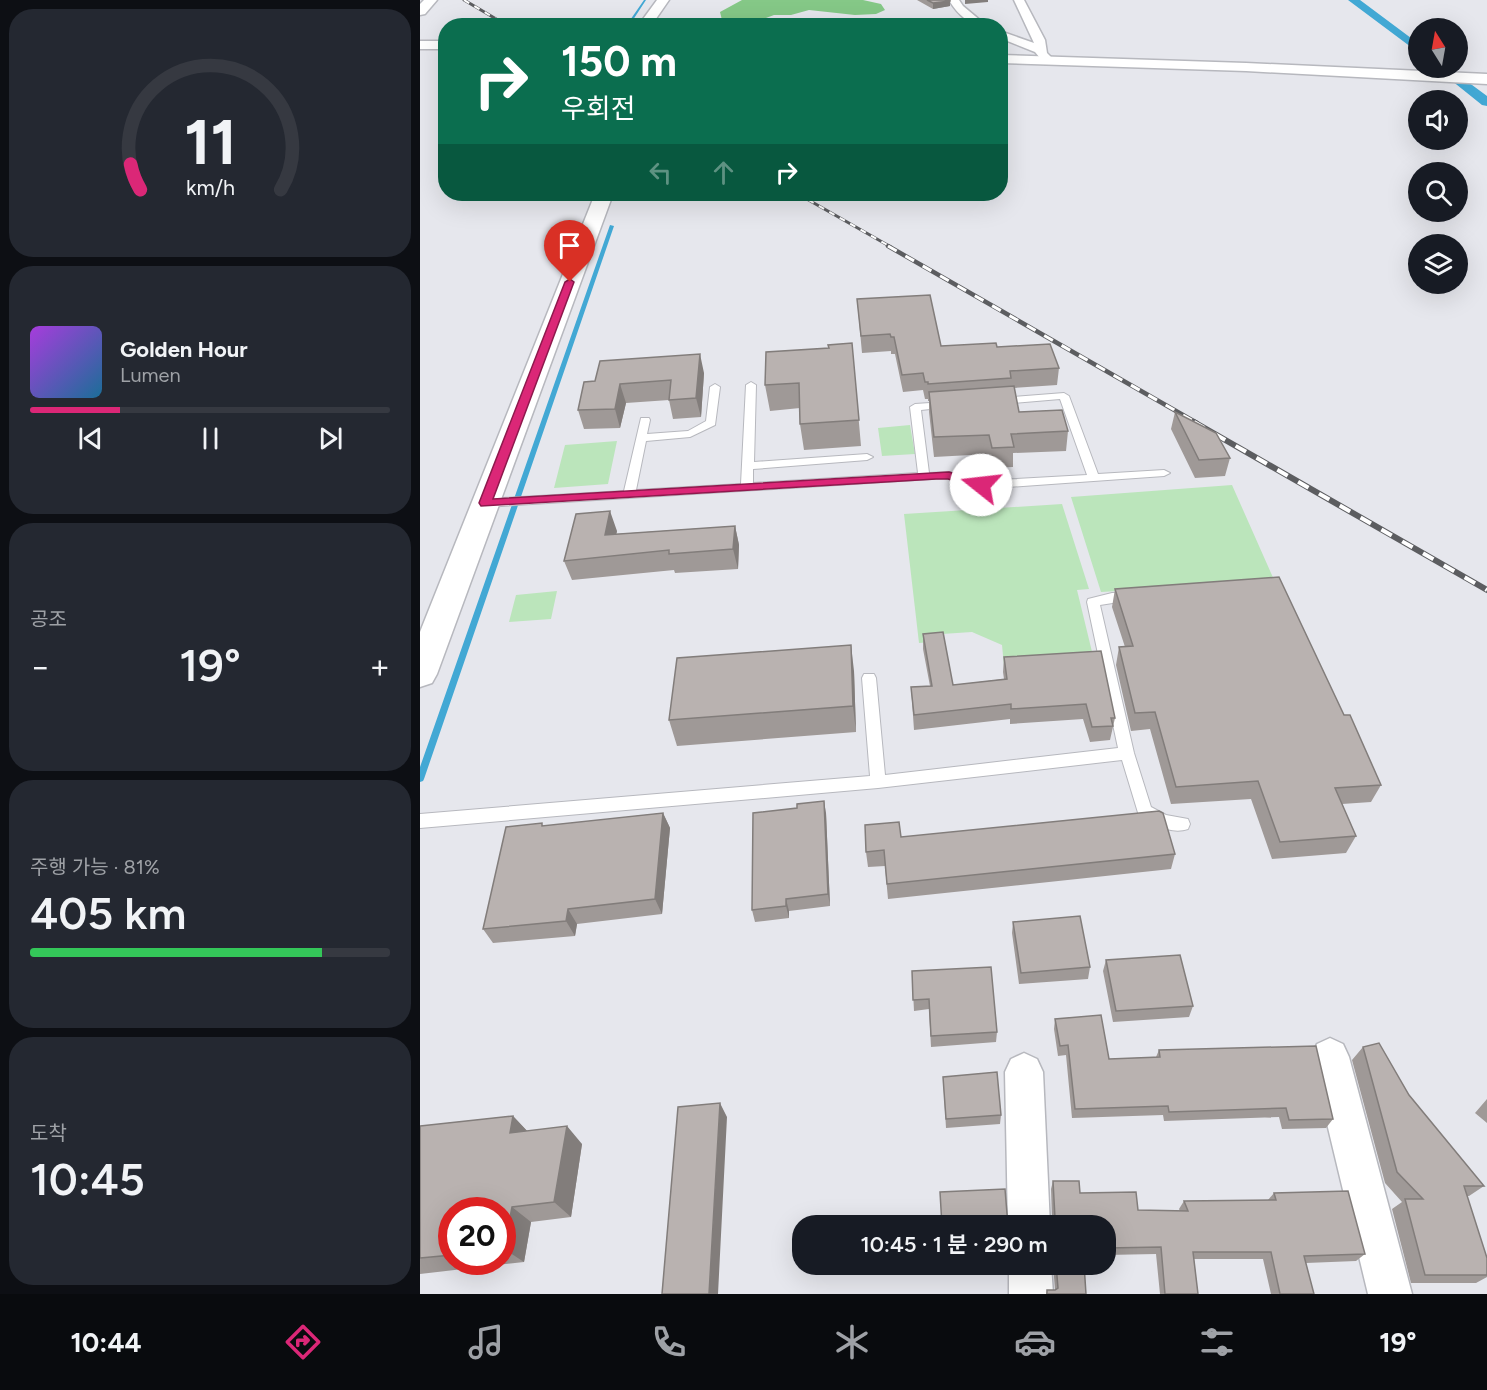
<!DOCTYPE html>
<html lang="ko">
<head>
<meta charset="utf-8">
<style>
  :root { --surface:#171b24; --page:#242831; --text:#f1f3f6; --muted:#9ea1a6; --line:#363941; --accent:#db2777 }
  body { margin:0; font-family:Figtree,"Noto Sans KR",sans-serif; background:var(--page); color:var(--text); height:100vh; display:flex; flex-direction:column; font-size:22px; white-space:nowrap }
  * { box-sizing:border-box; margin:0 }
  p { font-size:20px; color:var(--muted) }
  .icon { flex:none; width:33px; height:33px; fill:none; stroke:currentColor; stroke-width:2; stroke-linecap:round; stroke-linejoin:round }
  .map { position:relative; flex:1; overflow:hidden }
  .panel { display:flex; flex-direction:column; gap:9px; padding:9px; background:#0d0f14; width:420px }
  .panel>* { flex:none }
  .guide { position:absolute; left:18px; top:18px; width:570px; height:183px; border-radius:24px; box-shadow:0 6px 24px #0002; background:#0b6e4f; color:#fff; overflow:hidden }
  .needle { width:39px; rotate:349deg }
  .tools { position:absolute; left:988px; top:18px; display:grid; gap:12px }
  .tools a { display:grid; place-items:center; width:60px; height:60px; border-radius:50%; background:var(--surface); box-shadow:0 6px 24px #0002; font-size:30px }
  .speed { position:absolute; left:18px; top:1197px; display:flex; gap:12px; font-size:30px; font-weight:700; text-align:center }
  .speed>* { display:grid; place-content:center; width:78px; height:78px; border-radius:50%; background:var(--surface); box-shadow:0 6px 24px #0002; line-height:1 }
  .speed .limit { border:9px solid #d22; background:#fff; color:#111 }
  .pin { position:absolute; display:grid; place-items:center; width:51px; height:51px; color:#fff; margin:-62px -26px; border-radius:50% 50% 50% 0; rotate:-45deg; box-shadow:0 0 6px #0007 }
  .pin .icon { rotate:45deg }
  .me { position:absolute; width:66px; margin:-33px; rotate:286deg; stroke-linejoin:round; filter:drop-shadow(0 0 4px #0008) }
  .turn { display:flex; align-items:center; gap:21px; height:126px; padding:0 24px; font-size:27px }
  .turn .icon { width:78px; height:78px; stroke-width:2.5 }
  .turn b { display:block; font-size:42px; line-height:51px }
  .lanes { display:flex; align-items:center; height:57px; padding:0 24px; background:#0003; justify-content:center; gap:30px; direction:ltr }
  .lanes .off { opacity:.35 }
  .big { font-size:45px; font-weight:600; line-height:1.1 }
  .panel .card { flex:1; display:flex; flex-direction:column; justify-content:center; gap:9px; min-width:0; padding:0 21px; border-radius:24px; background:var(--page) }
  .panel .dial { align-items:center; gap:0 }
  .dial svg { height:156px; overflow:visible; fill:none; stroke:var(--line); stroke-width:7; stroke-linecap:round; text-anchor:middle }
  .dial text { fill:var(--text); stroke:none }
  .song { display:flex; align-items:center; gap:18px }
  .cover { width:72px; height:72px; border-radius:9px; background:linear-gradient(135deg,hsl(280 70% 55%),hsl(200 70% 35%)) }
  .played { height:6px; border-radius:3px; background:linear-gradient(90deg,var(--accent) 25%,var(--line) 25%) }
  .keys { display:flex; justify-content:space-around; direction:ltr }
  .heat { display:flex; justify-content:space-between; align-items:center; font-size:33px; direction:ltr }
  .charge { height:9px; border-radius:4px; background:linear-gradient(90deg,#34c759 81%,var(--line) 0) }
  .trip { position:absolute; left:372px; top:1215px; width:324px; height:60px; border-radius:24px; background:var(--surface); box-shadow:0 6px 24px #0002; font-weight:600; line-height:60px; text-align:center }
  .tab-bar { display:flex; height:96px; justify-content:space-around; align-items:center; background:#090b0e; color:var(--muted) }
  .tab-bar .icon { width:42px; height:42px }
  .tab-bar .selected { color:var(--accent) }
  .tab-bar b { font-size:27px; color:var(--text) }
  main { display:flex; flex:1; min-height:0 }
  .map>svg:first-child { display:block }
</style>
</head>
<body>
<main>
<section class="panel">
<div class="card dial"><svg viewBox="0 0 100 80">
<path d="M14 69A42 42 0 1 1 86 69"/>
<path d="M14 69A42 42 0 0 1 9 56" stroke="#db2777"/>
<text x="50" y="56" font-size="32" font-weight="700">11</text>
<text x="50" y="72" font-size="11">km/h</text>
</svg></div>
<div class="card">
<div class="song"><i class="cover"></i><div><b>Golden Hour</b><p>Lumen</p></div></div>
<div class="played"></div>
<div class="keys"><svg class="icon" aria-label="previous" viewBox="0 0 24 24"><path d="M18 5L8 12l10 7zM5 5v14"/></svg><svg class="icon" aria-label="pause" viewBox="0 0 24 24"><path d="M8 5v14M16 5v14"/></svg><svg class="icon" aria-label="next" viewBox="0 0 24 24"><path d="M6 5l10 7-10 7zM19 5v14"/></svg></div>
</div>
<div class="card"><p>공조</p>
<div class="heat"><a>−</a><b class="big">19°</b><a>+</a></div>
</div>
<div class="card"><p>주행 가능 · 81%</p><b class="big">405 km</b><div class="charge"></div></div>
<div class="card"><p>도착</p><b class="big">10:45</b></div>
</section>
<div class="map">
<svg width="1067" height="1294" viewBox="0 0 1067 1294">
  <rect width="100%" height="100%" fill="#e6e7ed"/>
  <path fill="#bbe5bb" d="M490,425L495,454L462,456L458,428Z
    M197,441L188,484L134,488L145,445Z
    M812,485L855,582L681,592L651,497Z
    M642,504L669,589L657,590L674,660L584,666L582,645L552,632L522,634V641L499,643L484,514Z
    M137,591L131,619L89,622L96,595Z"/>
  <path fill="#85c887" d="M322,0H443L461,4L465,10L456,14L435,15L389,10L371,15H354L327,25H292L302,20L300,12Z"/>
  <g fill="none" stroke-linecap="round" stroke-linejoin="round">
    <path fill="#42a8d4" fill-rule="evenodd" d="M224,0H226L209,26H206Z
      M190,225L194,226L4,779L3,781L0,782V767Z"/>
    <path fill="#42a8d4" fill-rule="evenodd" d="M928,0H940L999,44V53Z
      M1016,68H1029L1067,96V106L1062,105Z"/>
    <defs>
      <path id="service" d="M331,382L336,385L334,462L447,454L453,457L447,460L333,469V483L498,473L490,407L495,404L525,402L529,403V407L501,410L509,473L529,472L562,481L667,475L640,399L581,404L576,401L581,398L644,393L649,396L678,474L744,470L750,473L744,476L561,489L528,478L65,507L59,503L65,499L204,491L221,418H229L230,420L227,434L268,431L286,421L290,387L295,384L300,387L295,425L270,437L226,441L216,490L321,484L326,385Z
        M713,592L719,596L718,599L680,605L714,753L731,807L746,815L768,819L770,824L768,829C751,835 733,824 719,816L702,760L458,788L0,828V814L450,776L442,678L444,674H454L456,678L465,775L698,748L667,602L668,599L692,593Z"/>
      <path id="minor" d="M529,0H539L543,6L567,26C550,26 538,15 529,0Z
        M594,0H604L625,40L627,53L635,61L633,64H625L615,52L580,38V31L614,43Z
        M910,1038L923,1044L929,1057L992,1294H948L891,1057L897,1044Z
        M604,1053L617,1059L623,1072L630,1226H588L585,1072L591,1059Z
        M589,1264H631L633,1294H589Z"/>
      <path id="tertiary" d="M237,0H249L231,26H218Z
        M0,41H26V49H0Z
        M580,55L826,63L1067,74V84L826,71L580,63Z
        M175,194H193L17,674L12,683L0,687V632Z"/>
      <path id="trunk" d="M4,0H17L5,14L0,15V4Z"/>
    </defs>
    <use href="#service" stroke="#b7b8be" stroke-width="2"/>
    <use href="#minor" stroke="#b7b8be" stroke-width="3"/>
    <use href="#tertiary" stroke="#b7b8be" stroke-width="3"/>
    <use href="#trunk" stroke="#b7b8be" stroke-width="3"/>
    <use href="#service" fill="#fff" fill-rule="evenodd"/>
    <use href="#minor" fill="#fff" fill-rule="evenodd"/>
    <use href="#tertiary" fill="#fff" fill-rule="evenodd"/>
    <use href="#trunk" fill="#fff" fill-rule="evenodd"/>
    <defs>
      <path id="rail-far2" d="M44,0L88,26
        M378,194L471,247"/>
      <path id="rail-far1" d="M468,246L777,423"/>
      <path id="rail" d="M774,422L1067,590"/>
    </defs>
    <use href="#rail-far2" stroke="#5c5d60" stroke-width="3"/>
    <use href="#rail-far1" stroke="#5c5d60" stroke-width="4.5"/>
    <use href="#rail" stroke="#5c5d60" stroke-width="6"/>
    <use href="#rail-far2" stroke="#fff" stroke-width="2" stroke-dasharray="6" stroke-linecap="butt"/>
    <use href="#rail-far1" stroke="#fff" stroke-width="3" stroke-dasharray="10" stroke-linecap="butt"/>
    <use href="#rail" stroke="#fff" stroke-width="4" stroke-dasharray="12" stroke-linecap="butt"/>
  </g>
  <path fill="#9f9997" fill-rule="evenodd" d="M497,0H530V6L513,9Z
    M437,299L521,346L577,347L639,368L637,385L594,388L599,412L648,431L646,451L593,453V467L571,468L569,454L514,457L509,412V401H508V399H505L503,390L483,392L475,354H471V351L442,353Z
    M432,343L441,446L384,450L380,424V408L350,411L345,385L409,348Z
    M284,373L281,417L253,419L249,400L206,403L200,428L164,429L158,410L164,382Z
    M755,412L810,458L805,476L775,478L751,429Z
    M315,526L319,545L318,569L255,573L254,570L152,580L144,561L197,531L196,534Z
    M695,589L924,715L961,785L951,802L922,804L936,836L926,853L852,859L831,799L751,804L730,729L711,731L696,665L699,647H705L692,607Z
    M503,634L533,685L584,679L583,672L584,657L695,718L690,740L670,742L663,719L590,724V719L494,730L491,687L510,686L503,649Z
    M434,671L436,732L257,746L249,720Z
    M243,813L250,828L242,914L157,924L155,936L73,943L63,929L124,826Z
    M406,813L410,906L369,911V918L335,922L332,910Z
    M481,837L755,854L751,869L468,899L465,866L448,867L446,852Z
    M593,922L670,967L668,979L599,984L592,933Z
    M686,960L773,1006L769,1017L693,1022L683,971Z
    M492,971L577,1032L576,1042L511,1047L509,1009L494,1011Z
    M635,1019L689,1059L736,1057L739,1050L913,1119L906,1128L862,1129L859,1117L744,1121L743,1115L652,1118L646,1055L638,1056L634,1029Z
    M943,1047L989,1095L1064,1186L1049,1196H1047L1067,1258V1277L1056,1283H991L972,1209L982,1202L965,1183L932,1060Z
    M523,1077L581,1115L580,1124L526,1128Z
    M1067,1099V1123L1055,1113Z
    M93,1116L107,1131L162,1144L151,1217L111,1222L104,1262L0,1274V1126ZM32,1210H82V1262H32Z
    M633,1181L660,1193L718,1210L760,1211L759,1209L764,1201L848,1200L854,1193L945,1254L936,1261L886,1263L894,1294H851L843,1259H774L778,1294H740L736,1254L686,1255V1226H624L625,1221L632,1219L631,1189Z
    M633,1264H664L666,1294H626L627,1290H635Z"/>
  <path fill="#827d7b" d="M545,0H568V2L545,4Z
    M530,1V6L513,9V3Z
    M280,354L284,373L281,417L276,398Z
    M200,384L206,403L200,428L195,409Z
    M190,511L197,531L192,555L185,535Z
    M315,526L319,545L318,569L313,549Z
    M431,645L434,671L436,732L433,706Z
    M404,801L406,813L410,906L408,894Z
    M243,813L250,828L242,914L235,899Z
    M366,899L369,911V918L366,906Z
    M148,909L157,924L155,936L146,921Z
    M300,1103L307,1117L298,1294H289Z
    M93,1116L110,1134L90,1133Z
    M147,1126L162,1144L151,1217L134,1202Z
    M92,1207L111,1222L104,1262L84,1249Z"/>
  <path fill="#b9b2b0" stroke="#827d7b" stroke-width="1.5" d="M507,0H530V1L513,3Z
    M510,295L521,346L576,343L577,347L630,344L639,368L590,371L591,378L508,384V382H505L503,373L482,375L474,337H471L470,334L441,336L437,299Z
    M432,343L439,420L380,424L379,383L345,385L346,352L409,348L408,345Z
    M280,354L276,398L249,400L251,380L200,384L195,409L158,410L164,382L175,381L180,361Z
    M594,386L599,412L642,410L648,431L591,434L594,447L572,448L569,435L514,437L509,392Z
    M755,412L796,433L810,458L779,460Z
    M190,511L185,535L315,526L313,549L249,554V550L144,561L156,514Z
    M859,577L924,715H930L961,785L915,788L936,836L860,842L838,781L756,787L735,712L715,713L699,647L713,646L695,589Z
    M523,632L533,685L587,679L584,657L681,651L695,718H691L693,726L672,727L666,704L591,709V704L494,715L491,687L512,686L503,634Z
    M431,645L433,706L249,720L257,658Z
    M404,801L408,894L366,899V906L332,910L333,813L377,808V804Z
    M739,811L743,813L755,854L467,884L464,850L446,852L445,825L479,822L481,837Z
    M243,813L235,899L148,909L146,921L63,929L86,827L122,823V826Z
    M660,916L670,967L601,973L593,922Z
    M760,955L773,1006L696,1011L686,960Z
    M571,967L577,1032L511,1036L509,999L493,1000L492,971Z
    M681,1015L689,1059L740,1057L739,1050L896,1046L913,1119L869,1120L866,1108L749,1112L748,1106L655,1109L648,1045L640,1046L635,1019Z
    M959,1043L989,1095L1064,1186H1044L1067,1258V1275H1005L985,1199H1003L977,1172L943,1047Z
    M577,1072L581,1115L526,1119L523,1077Z
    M300,1103L289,1294H242L258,1107Z
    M93,1116L90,1133L147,1126L134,1202L92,1207L84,1249H82V1210H32V1255L0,1258V1126Z
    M633,1181H659L660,1193L716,1192L718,1210L768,1211L764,1201L856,1200L854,1193L928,1191L945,1254L884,1256L894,1294H860L851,1252H773L778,1294H745L741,1247L686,1248V1226H625V1221L635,1218Z
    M585,1189L588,1226H522L520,1192Z
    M636,1264H664L666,1294H627V1290H635L638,1288Z"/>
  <path fill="#db2777" stroke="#8e194d" stroke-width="1.5" d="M150,279L154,282L73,499L529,472L565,482L566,485L561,488L528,479H516L61,506L59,503L145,282Z"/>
</svg>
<div class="tools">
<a><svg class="needle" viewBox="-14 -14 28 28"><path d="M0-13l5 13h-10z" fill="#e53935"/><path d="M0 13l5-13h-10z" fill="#9ea1a6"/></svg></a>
<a><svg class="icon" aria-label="sound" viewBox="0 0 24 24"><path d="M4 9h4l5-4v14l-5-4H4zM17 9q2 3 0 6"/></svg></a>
<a><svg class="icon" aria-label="search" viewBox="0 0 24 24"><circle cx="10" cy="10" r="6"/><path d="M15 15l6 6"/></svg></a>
<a><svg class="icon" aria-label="layers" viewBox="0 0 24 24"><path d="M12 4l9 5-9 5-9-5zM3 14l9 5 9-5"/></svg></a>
</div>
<div class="speed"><div class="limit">20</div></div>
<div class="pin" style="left:150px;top:282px;background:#d93025"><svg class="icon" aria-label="arrive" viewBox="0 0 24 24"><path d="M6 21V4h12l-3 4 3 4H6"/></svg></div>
<svg class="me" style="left:561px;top:485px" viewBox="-20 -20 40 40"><circle r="19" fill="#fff"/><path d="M0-13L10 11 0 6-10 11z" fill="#db2777"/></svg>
<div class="trip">10:45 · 1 분 · 290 m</div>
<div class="guide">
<div class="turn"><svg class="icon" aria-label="right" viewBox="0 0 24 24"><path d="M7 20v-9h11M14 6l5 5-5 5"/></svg><div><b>150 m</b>우회전</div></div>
<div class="lanes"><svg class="icon off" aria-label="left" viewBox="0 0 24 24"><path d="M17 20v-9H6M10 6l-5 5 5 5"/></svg><svg class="icon off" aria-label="ahead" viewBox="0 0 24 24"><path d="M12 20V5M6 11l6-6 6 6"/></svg><svg class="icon" aria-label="right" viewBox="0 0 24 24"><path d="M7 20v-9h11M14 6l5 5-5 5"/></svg></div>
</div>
</div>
</main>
<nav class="tab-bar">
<b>10:44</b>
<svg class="icon selected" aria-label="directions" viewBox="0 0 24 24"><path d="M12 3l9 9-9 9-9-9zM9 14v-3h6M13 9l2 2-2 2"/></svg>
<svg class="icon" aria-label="music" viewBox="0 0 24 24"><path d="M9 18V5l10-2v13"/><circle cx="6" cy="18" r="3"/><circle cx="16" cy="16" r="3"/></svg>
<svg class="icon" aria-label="phone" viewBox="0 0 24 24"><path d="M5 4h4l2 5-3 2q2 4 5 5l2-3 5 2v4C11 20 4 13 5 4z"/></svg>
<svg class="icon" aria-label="climate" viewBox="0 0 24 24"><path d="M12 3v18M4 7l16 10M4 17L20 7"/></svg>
<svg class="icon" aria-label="car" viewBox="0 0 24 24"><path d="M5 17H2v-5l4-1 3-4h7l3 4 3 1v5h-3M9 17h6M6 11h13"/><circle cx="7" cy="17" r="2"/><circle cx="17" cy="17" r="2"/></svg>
<svg class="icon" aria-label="filters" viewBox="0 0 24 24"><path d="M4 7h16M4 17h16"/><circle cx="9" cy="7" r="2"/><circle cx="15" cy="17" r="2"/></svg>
<b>19°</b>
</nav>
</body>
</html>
